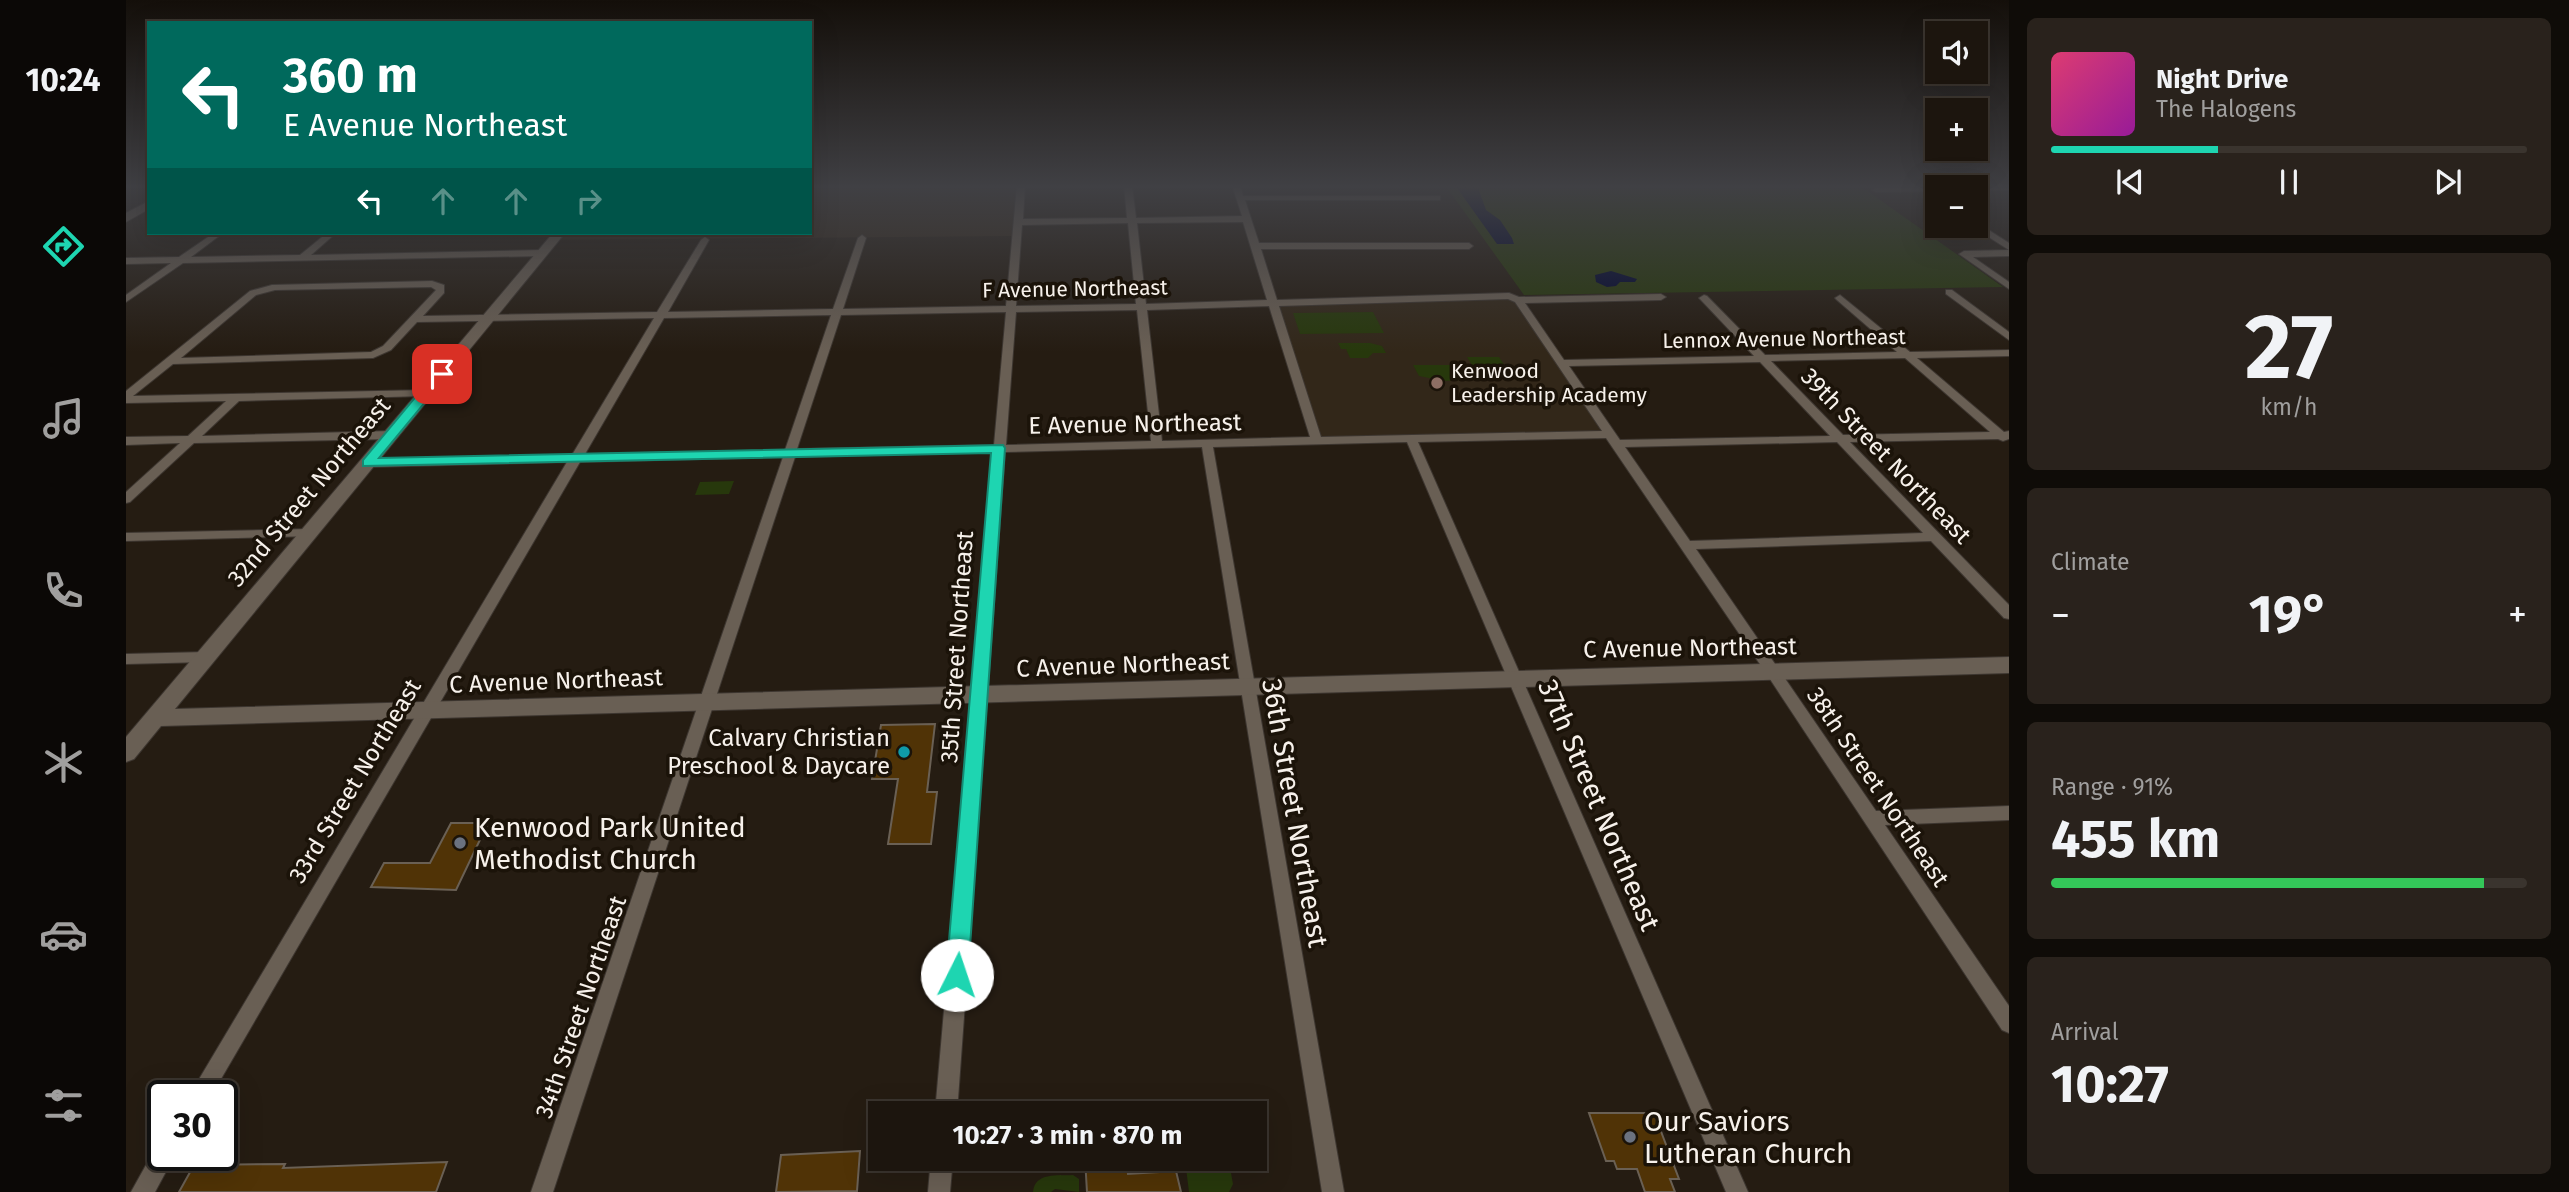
<!DOCTYPE html>
<html lang="en">
<head>
<meta charset="utf-8">
<style>
  :root { --surface:#1c150e; --page:#29221c; --text:#f1f3f6; --muted:#a09f9e; --line:#3a342e; --accent:#1ed5b1 }
  body { margin:0; font-family:"Fira Sans",sans-serif; background:var(--page); color:var(--text); height:100vh; display:flex; flex-direction:column; font-size:26px; white-space:nowrap }
  * { box-sizing:border-box; margin:0 }
  p { font-size:23px; color:var(--muted) }
  .icon { flex:none; width:38px; height:38px; fill:none; stroke:currentColor; stroke-width:2; stroke-linecap:round; stroke-linejoin:round }
  .map { position:relative; flex:1; overflow:hidden }
  .details { display:flex; flex-direction:column; gap:18px; padding:18px; background:#0f0c08; width:560px }
  .details>* { flex:none }
  .hud { position:absolute; left:21px; top:21px; width:665px; height:214px; border-radius:0px; box-shadow:0 7px 28px #0002,0 0 0 2px var(--line); background:#00695c; color:#fff; overflow:hidden }
  .fabs { position:absolute; left:1799px; top:21px; display:grid; gap:14px }
  .fabs a { display:grid; place-items:center; width:63px; height:63px; border-radius:0px; background:var(--surface); box-shadow:0 7px 28px #0002,0 0 0 2px var(--line); font-size:35px }
  .speed { position:absolute; left:21px; top:1080px; display:flex; gap:14px; font-size:35px; font-weight:700; text-align:center }
  .speed>* { display:grid; place-content:center; width:91px; height:91px; border-radius:50%; background:var(--surface); box-shadow:0 7px 28px #0002,0 0 0 2px var(--line); line-height:1 }
  .speed .limit { border:4px solid #111; border-radius:10px; background:#fff; color:#111 }
  .pin { position:absolute; display:grid; place-items:center; width:60px; height:60px; color:#fff; margin:-30px; border-radius:14px; box-shadow:0 4px 10px #0006 }
  .me { position:absolute; width:77px; margin:-38px; rotate:4deg; stroke-linejoin:round; filter:drop-shadow(0 0 5px #0008) }
  .turn { display:flex; align-items:center; gap:24px; height:147px; padding:0 21px; font-size:32px }
  .turn .icon { width:91px; height:91px; stroke-width:2.5 }
  .turn b { display:block; font-size:49px; line-height:60px }
  .lanes { display:flex; align-items:center; height:66px; padding:0 21px; background:#0003; justify-content:center; gap:35px; direction:ltr }
  .lanes .off { opacity:.35 }
  .big { font-size:52px; font-weight:700; line-height:1.1 }
  .details .tile { flex:1; display:flex; flex-direction:column; justify-content:center; gap:10px; min-width:0; padding:0 24px; border-radius:10px; background:var(--page) }
  .details .dial { align-items:center; gap:0 }
  .dial b { font-size:91px; line-height:1 }
  .song { display:flex; align-items:center; gap:21px }
  .cover { width:84px; height:84px; border-radius:10px; background:linear-gradient(135deg,hsl(340 70% 55%),hsl(300 70% 35%)) }
  .played { height:7px; border-radius:4px; background:linear-gradient(90deg,var(--accent) 35%,var(--line) 35%) }
  .keys { display:flex; justify-content:space-around; direction:ltr }
  .heat { display:flex; justify-content:space-between; align-items:center; font-size:38px; direction:ltr }
  .charge { height:10px; border-radius:5px; background:linear-gradient(90deg,#34c759 91%,var(--line) 0) }
  .trip { position:absolute; left:742px; top:1101px; width:399px; height:70px; border-radius:0px; background:var(--surface); box-shadow:0 7px 28px #0002,0 0 0 2px var(--line); font-weight:700; line-height:70px; text-align:center }
  main { display:flex; flex:1; min-height:0 }
  .tab-bar { display:flex; flex-direction:column; width:126px; justify-content:space-around; align-items:center; background:#0b0806; color:var(--muted) }
  .tab-bar .icon { width:49px; height:49px }
  .tab-bar .selected { color:var(--accent) }
  .tab-bar b { font-size:32px; color:var(--text) }
  .map>svg:first-child { display:block }
</style>
</head>
<body>
<main>
<nav class="tab-bar">
<b>10:24</b>
<svg class="icon selected" aria-label="directions" viewBox="0 0 24 24"><path d="M12 3l9 9-9 9-9-9zM9 14v-3h6M13 9l2 2-2 2"/></svg>
<svg class="icon" aria-label="music" viewBox="0 0 24 24"><path d="M9 18V5l10-2v13"/><circle cx="6" cy="18" r="3"/><circle cx="16" cy="16" r="3"/></svg>
<svg class="icon" aria-label="phone" viewBox="0 0 24 24"><path d="M5 4h4l2 5-3 2q2 4 5 5l2-3 5 2v4C11 20 4 13 5 4z"/></svg>
<svg class="icon" aria-label="climate" viewBox="0 0 24 24"><path d="M12 3v18M4 7l16 10M4 17L20 7"/></svg>
<svg class="icon" aria-label="car" viewBox="0 0 24 24"><path d="M5 17H2v-5l4-1 3-4h7l3 4 3 1v5h-3M9 17h6M6 11h13"/><circle cx="7" cy="17" r="2"/><circle cx="17" cy="17" r="2"/></svg>
<svg class="icon" aria-label="filters" viewBox="0 0 24 24"><path d="M4 7h16M4 17h16"/><circle cx="9" cy="7" r="2"/><circle cx="15" cy="17" r="2"/></svg>
</nav>
<div class="map">
<svg width="1883" height="1192" viewBox="0 0 1883 1192">
  <rect width="100%" height="100%" fill="#251c12"/>
  <path fill="#332719" d="M684,185H895L890,236L427,240L433,233H684Z"/>
  <path fill="#322719" d="M1383,296L1392,300L1483,434L1196,439L1146,305Z"/>
  <path fill="#27380c" d="M1319,185H1733L1877,287L1398,295Z
    M1247,312L1258,333L1174,334L1167,313Z
    M1212,343H1244L1256,346L1260,353H1247L1242,358H1224L1220,349H1215Z
    M1341,357H1373L1387,378H1354Z
    M1287,365H1329L1338,380L1318,381L1293,376Z
    M608,481L603,494L569,495L574,482Z
    M1094,1165L1105,1173L1107,1184L1103,1192H1063L1060,1168Z
    M947,1175L953,1179V1192L929,1189L925,1192H907C909,1172 931,1176 947,1175Z"/>
  <path fill="#000631" d="M1329,185H1351L1360,210L1374,220L1386,238L1388,244H1371Z
    M1485,271L1511,279L1509,282H1494L1490,286L1481,287L1470,282L1469,275Z"/>
  <path fill="#503306" stroke="#6a6054" stroke-width="2" d="M809,724L801,792H811L805,844H762L772,779H746L755,725Z
    M325,823H362L330,890L245,887L258,863H304Z
    M1463,1113H1528L1553,1179H1544L1549,1192H1519L1511,1169H1491L1488,1161H1480Z
    M734,1151L731,1191L650,1192L655,1155Z
    M959,1158H1000L1002,1174L1050,1171L1055,1192H961Z
    M321,1162L310,1192H53L68,1165L159,1164L157,1168Z"/>
  <g fill="none" stroke-linecap="round" stroke-linejoin="round">
    <defs>
      <path id="street" d="M891,185H899L897,219L1001,218L998,185H1006L1010,218L1116,216L1106,185H1114L1117,196H1314V200H1119L1133,243H1343L1347,246L1343,249H1135L1151,300L1383,293L1393,297L1535,294L1540,297L1535,300L1399,303L1438,360L1628,356L1575,300L1573,298L1578,295L1581,296L1639,355L1771,352L1711,300L1709,298L1714,295L1784,352L1883,350V356L1791,358L1878,432L1883,431V439L1877,441L1872,439L1724,442L1883,605V619L1878,618L1805,541L1570,549L1750,811L1883,806V820L1759,825L1883,1006V1033L1876,1030L1642,676L1480,438L1292,442L1622,1192H1600L1281,442L1087,447L1218,1192H1196L1076,447L879,452L831,1113H809L867,452L669,457L427,1192H405L657,457L454,462L85,1096H63L441,462L242,467L236,463L242,459L446,455L528,318L291,322L265,350L247,358L47,364L7,396L300,390L306,393L300,396L113,401L76,436L265,431L271,435L265,439L68,443L4,502L0,503V492L54,443L0,445V437L62,436L100,401L0,403V391L124,291L146,285L306,281L318,285V293L297,316L531,312L575,240L579,237L583,240L542,312L707,309L732,238L736,235L740,238L717,309L880,306ZM1117,222L1141,300L1020,304L1011,223ZM1002,223L1010,304L890,306L896,225ZM305,287L310,290L257,346L245,352L55,358L130,295L149,290ZM1382,299L1389,302L1476,431L1195,437L1153,306ZM1143,306L1184,437L1036,441L1021,310ZM1011,310L1025,441L880,445L890,312ZM880,312L868,445L671,449L715,315ZM705,315L659,450L459,454L538,318ZM1779,358L1864,432L1717,435L1645,361ZM1634,362L1704,436L1494,440L1443,366ZM1711,442L1797,533L1564,541L1499,447Z
        M1850,186H1883V190H1850V187H1846Z
        M1811,187V191L1750,192L1746,190L1750,188L1811,187H1814Z
        M1850,222L1883,243V250L1847,227Z
        M88,233H97L65,257L174,255L201,233H210L185,255L416,250L421,253L416,256L57,263L0,302V295L45,263L0,264V258L53,257Z
        M1883,250V256L1847,257L1883,282V289L1833,254L1838,251Z
        M1820,290H1826L1883,332V340L1820,294Z
        M183,529L188,530L190,533L188,536L0,541V533Z
        M80,652L85,653L87,657L85,661L80,662L0,664V654Z
        M37,1144V1155H49L29,1192H5L30,1147Z
        M805,1158H827L824,1192H802Z"/>
      <path id="secondary" d="M23,201V209L0,222V213Z
        M427,233H439L49,709L1883,657V673L35,726L8,759L0,762V737Z"/>
    </defs>
    <use href="#street" stroke="#3d3630" stroke-width="2"/>
    <use href="#secondary" stroke="#3d3630" stroke-width="2"/>
    <use href="#street" fill="#695f54" fill-rule="evenodd"/>
    <use href="#secondary" fill="#695f54" fill-rule="evenodd"/>
  </g>
  <linearGradient id="sky" x2="0" y2="1"><stop stop-color="#140f0a"/><stop offset="0.53" stop-color="#404044"/><stop offset="1" stop-color="#404044" stop-opacity="0"/></linearGradient>
  <rect width="1883" height="352" fill="url(#sky)"/>
  <path fill="#1ed5b1" stroke="#148a73" stroke-width="2" d="M316,370L320,371V377L253,458L877,445L879,448L842,975L839,983L831,986L823,983L820,975L865,453L237,466V460L311,371Z"/>
  <circle fill="#8d6e63" stroke="#1b1309" stroke-width="2.5" cx="1311" cy="383" r="7"/>
  <circle fill="#0f9aa8" stroke="#1b1309" stroke-width="2.5" cx="778" cy="752" r="7"/>
  <g fill="#6b7280" stroke="#1b1309" stroke-width="2.5">
    <circle cx="334" cy="843" r="7"/>
    <circle cx="1504" cy="1137" r="7"/>
  </g>
  <g text-anchor="middle" dominant-baseline="central" stroke-width="7" stroke-linejoin="round" paint-order="stroke">
    <g font-size="21" fill="#f7f1eb" stroke="#1b1309">
      <text transform="translate(949 289) rotate(-1)">F Avenue Northeast</text>
      <text transform="translate(1658 339) rotate(-1)">Lennox Avenue Northeast</text>
    </g>
    <g font-size="21" fill="#f7f1eb" stroke="#1b1309" text-anchor="start">
      <text x="1325" y="371">Kenwood<tspan x="1325" dy="24">Leadership Academy</tspan></text>
    </g>
    <g font-size="24" fill="#f7f1eb" stroke="#1b1309">
      <text transform="translate(1009 424) rotate(-1)">E Avenue Northeast</text>
      <text transform="translate(1760 456) rotate(46)">39th Street Northeast</text>
      <text transform="translate(183 492) rotate(-50)">32nd Street Northeast</text>
      <text transform="translate(831 647) rotate(-86)">35th Street Northeast</text>
      <text transform="translate(1564 648) rotate(-1)">C Avenue Northeast</text>
      <text transform="translate(997 665) rotate(-2)">C Avenue Northeast</text>
      <text transform="translate(430 681) rotate(-2)">C Avenue Northeast</text>
      <text transform="translate(229 781) rotate(-59)">33rd Street Northeast</text>
      <text transform="translate(1752 787) rotate(56)">38th Street Northeast</text>
      <text transform="translate(455 1007) rotate(-71)">34th Street Northeast</text>
    </g>
    <g font-size="24" fill="#f7f1eb" stroke="#1b1309" text-anchor="end">
      <text x="764" y="738">Calvary Christian<tspan x="764" dy="28">Preschool &amp; Daycare</tspan></text>
    </g>
    <g font-size="28" fill="#f7f1eb" stroke="#1b1309">
      <text transform="translate(1473 805) rotate(67)">37th Street Northeast</text>
      <text transform="translate(1169 813) rotate(80)">36th Street Northeast</text>
    </g>
    <g font-size="28" fill="#f7f1eb" stroke="#1b1309" text-anchor="start">
      <text x="348" y="827">Kenwood Park United<tspan x="348" dy="32">Methodist Church</tspan></text>
      <text x="1518" y="1121">Our Saviors<tspan x="1518" dy="32">Lutheran Church</tspan></text>
    </g>
  </g>
</svg>
<div class="fabs">
<a><svg class="icon" aria-label="sound" viewBox="0 0 24 24"><path d="M4 9h4l5-4v14l-5-4H4zM17 9q2 3 0 6"/></svg></a>
<a>+</a>
<a>−</a>
</div>
<div class="speed"><div class="limit">30</div></div>
<div class="pin" style="left:316px;top:374px;background:#d93025"><svg class="icon" aria-label="arrive" viewBox="0 0 24 24"><path d="M6 21V4h12l-3 4 3 4H6"/></svg></div>
<svg class="me" style="left:831px;top:975px" viewBox="-20 -20 40 40"><circle r="19" fill="#fff"/><path d="M0-13L10 11 0 6-10 11z" fill="#1ed5b1"/></svg>
<div class="trip">10:27 · 3 min · 870 m</div>
<div class="hud">
<div class="turn"><svg class="icon" aria-label="left" viewBox="0 0 24 24"><path d="M17 20v-9H6M10 6l-5 5 5 5"/></svg><div><b>360 m</b>E Avenue Northeast</div></div>
<div class="lanes"><svg class="icon" aria-label="left" viewBox="0 0 24 24"><path d="M17 20v-9H6M10 6l-5 5 5 5"/></svg><svg class="icon off" aria-label="ahead" viewBox="0 0 24 24"><path d="M12 20V5M6 11l6-6 6 6"/></svg><svg class="icon off" aria-label="ahead" viewBox="0 0 24 24"><path d="M12 20V5M6 11l6-6 6 6"/></svg><svg class="icon off" aria-label="right" viewBox="0 0 24 24"><path d="M7 20v-9h11M14 6l5 5-5 5"/></svg></div>
</div>
</div>
<section class="details">
<div class="tile">
<div class="song"><i class="cover"></i><div><b>Night Drive</b><p>The Halogens</p></div></div>
<div class="played"></div>
<div class="keys"><svg class="icon" aria-label="previous" viewBox="0 0 24 24"><path d="M18 5L8 12l10 7zM5 5v14"/></svg><svg class="icon" aria-label="pause" viewBox="0 0 24 24"><path d="M8 5v14M16 5v14"/></svg><svg class="icon" aria-label="next" viewBox="0 0 24 24"><path d="M6 5l10 7-10 7zM19 5v14"/></svg></div>
</div>
<div class="tile dial"><b>27</b><p>km/h</p></div>
<div class="tile"><p>Climate</p>
<div class="heat"><a>−</a><b class="big">19°</b><a>+</a></div>
</div>
<div class="tile"><p>Range · 91%</p><b class="big">455 km</b><div class="charge"></div></div>
<div class="tile"><p>Arrival</p><b class="big">10:27</b></div>
</section>
</main>
</body>
</html>
